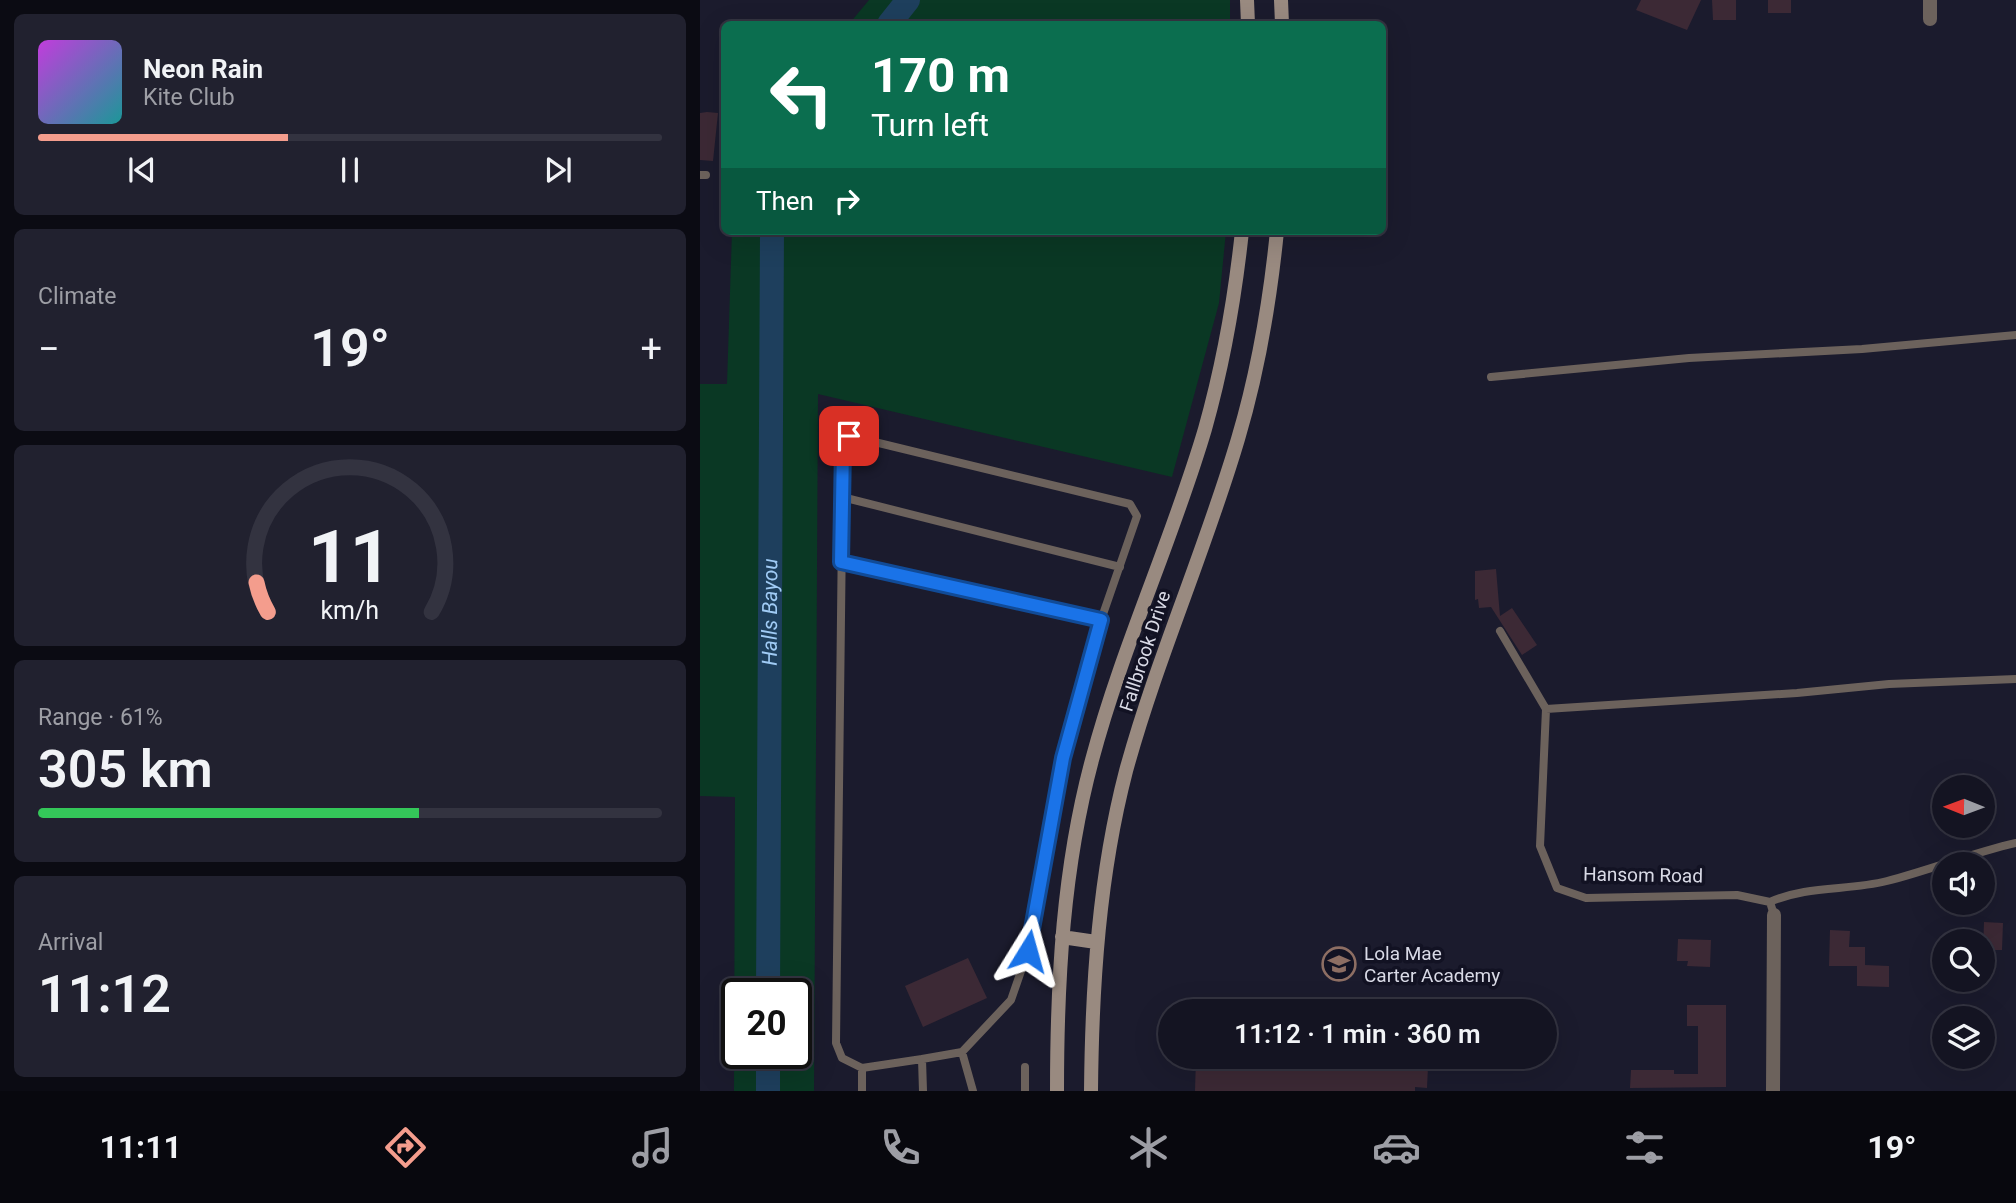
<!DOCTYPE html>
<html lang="en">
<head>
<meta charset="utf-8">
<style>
  :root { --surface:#141422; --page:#21212f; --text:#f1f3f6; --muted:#9d9ea5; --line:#333340; --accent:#f49d8d }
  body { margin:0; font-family:Roboto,sans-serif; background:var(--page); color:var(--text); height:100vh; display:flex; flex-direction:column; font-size:26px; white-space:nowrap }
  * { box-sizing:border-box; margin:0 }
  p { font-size:23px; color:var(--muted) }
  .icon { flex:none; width:38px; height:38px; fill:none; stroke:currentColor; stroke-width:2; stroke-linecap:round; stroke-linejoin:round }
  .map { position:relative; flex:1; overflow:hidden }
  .side { display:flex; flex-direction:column; gap:14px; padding:14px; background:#0b0b13; width:700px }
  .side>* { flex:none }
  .banner { position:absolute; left:21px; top:21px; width:665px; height:214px; border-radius:10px; box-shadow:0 7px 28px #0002,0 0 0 2px var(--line); background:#0b6e4f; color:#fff; overflow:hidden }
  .needle { width:46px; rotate:271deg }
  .buttons { position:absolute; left:1232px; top:775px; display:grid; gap:14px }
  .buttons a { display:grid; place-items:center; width:63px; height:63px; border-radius:50%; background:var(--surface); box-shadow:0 7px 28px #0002,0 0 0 2px var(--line); font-size:35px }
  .speed { position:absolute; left:21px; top:978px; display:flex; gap:14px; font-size:35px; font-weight:700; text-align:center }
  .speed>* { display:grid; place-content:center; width:91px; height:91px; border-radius:50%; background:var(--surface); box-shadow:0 7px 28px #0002,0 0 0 2px var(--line); line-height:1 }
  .speed .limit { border:4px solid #111; border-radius:10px; background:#fff; color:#111 }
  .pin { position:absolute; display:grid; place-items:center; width:60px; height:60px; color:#fff; margin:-30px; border-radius:14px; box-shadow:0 4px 10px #0006 }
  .me { position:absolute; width:77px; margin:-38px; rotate:8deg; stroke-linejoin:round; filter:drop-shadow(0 0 5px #0008) }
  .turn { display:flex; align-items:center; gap:24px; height:147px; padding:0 35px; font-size:32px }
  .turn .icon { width:91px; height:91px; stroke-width:2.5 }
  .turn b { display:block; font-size:49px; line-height:60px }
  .then { display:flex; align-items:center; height:66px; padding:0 35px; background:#0003; gap:14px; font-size:26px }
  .big { font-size:52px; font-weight:600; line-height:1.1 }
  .side .card { flex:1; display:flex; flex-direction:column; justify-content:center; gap:10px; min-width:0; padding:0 24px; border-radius:10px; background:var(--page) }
  .side .dial { align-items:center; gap:0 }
  .dial svg { height:182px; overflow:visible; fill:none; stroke:var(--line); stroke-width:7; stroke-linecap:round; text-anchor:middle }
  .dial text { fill:var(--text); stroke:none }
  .song { display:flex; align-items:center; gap:21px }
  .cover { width:84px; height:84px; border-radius:10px; background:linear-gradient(135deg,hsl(290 70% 55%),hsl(180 70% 35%)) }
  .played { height:7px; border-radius:4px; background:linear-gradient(90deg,var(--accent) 40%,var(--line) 40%) }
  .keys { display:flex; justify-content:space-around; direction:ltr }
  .heat { display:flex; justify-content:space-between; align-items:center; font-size:38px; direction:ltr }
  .charge { height:10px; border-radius:5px; background:linear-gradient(90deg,#34c759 61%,var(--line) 0) }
  .trip { position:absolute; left:458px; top:999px; width:399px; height:70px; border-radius:35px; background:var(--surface); box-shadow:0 7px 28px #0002,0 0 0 2px var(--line); font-weight:600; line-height:70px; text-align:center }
  .menu { display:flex; height:112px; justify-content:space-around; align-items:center; background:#08080e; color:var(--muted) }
  .menu .icon { width:49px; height:49px }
  .menu .active { color:var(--accent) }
  .menu b { font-size:32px; color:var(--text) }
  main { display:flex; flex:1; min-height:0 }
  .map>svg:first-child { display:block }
</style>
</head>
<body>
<main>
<section class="side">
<div class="card">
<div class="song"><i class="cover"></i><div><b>Neon Rain</b><p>Kite Club</p></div></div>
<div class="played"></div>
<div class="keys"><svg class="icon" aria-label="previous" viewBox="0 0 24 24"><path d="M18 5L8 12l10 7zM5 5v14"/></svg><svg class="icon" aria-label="pause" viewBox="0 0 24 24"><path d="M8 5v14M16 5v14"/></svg><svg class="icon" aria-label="next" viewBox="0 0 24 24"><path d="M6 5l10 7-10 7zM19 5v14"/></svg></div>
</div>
<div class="card"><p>Climate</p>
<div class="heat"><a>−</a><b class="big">19°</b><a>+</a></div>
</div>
<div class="card dial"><svg viewBox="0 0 100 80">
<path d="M14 69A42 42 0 1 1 86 69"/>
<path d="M14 69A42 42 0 0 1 9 56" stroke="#f49d8d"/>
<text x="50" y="56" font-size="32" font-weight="700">11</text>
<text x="50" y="72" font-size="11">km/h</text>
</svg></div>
<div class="card"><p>Range · 61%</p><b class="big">305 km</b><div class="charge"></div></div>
<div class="card"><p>Arrival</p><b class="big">11:12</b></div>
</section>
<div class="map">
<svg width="1316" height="1091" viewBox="0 0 1316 1091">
  <rect width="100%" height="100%" fill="#1b1b2d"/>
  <path fill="#0a3824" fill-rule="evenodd" d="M169,0H530V24H149Z
    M32,231H526L519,303L472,477L118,394L114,1091H34L35,797L0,796V384H27ZM37,994H96V1054H37Z"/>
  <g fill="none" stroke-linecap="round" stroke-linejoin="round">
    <g stroke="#1e3f5d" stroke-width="24">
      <path d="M189,24L208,0"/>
      <path id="s1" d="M68,994L72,231"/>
      <path d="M68,1091V1054"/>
    </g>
  </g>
  <path fill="#3c2935" d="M941,0H1001L987,30L936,10Z
    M1012,0H1036V20H1013Z
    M1068,0H1091V13H1068Z
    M7,112L18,113L13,161L0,160V113Z
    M796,569L800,616L812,608L837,645L822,655L791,607L779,608L778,599L775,600V571Z
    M1284,922L1303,923L1302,950H1283Z
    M1130,930L1150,931L1149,947H1165V965L1189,966V987L1157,986V966H1129Z
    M978,939L1011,940L1010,967L987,966L988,961H977Z
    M268,958L287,998L223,1027L205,986Z
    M987,1005H1026V1087L930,1088L931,1070H974V1074H998V1026H987Z
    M496,1057H709L708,1066L728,1067L727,1088L715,1087V1091H495Z"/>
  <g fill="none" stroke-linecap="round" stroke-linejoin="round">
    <path stroke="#6c625c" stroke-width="8" d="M0,175H6
      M791,377L989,358L1162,349L1316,335
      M142,497L420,567
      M141,562L401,620
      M800,631L846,709L840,846L857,888L886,898L1037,895L1070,902L1074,915
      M846,709L1097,693L1189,684L1316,679
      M1070,902C1108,885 1148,891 1187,881C1230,870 1272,853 1316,843
      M262,1052L273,1091
      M325,1067V1091
      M162,1068L222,1059
      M162,1091V1068L142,1058L136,1043L143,447L150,436L430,504L437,516L401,620L363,758L328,951L311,1000L262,1052L222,1059L223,1091"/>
    <path stroke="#6c625c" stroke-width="14" d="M1230,19V0
      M1073,1091L1074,915"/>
    <path stroke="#998a80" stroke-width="14" d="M547,0L548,24
      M581,0L582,24
      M362,937L396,942
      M357,1091C357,980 363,868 392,760C422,647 472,541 505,429C523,365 535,297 542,231
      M391,1091C392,984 399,875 426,771C457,658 505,551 538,439C558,372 570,301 577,231"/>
  </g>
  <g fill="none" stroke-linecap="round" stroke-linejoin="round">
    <defs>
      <path id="route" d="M149,436L143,447L141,562L401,620L363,758L328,951"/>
    </defs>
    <use href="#route" stroke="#114b97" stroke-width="18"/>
    <use href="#route" stroke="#1a73e8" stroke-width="12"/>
  </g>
  <defs>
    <symbol id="school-ring" viewBox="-11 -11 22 22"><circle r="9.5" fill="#121223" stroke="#8d6e63" stroke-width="1.5"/><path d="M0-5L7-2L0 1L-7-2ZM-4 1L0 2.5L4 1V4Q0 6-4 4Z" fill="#8d6e63"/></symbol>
  </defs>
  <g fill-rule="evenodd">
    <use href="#school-ring" x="620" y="945" width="38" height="38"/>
  </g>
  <g text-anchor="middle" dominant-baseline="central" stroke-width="7" stroke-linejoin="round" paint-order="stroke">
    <g font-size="19" fill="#d9dae6" stroke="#121223">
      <text transform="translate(445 651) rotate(-72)">Fallbrook Drive</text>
      <text transform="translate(943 875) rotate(1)">Hansom Road</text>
    </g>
    <g font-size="19" fill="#d9dae6" stroke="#121223" text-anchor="start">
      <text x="664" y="953">Lola Mae<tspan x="664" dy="22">Carter Academy</tspan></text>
    </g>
    <g font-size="21" font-style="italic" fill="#a0cbf5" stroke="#121223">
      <text stroke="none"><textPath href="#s1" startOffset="382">Halls Bayou</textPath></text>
    </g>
  </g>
</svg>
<div class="buttons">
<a><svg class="needle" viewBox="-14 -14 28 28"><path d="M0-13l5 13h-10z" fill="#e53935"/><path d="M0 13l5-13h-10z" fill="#9d9ea5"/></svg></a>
<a><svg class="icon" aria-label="sound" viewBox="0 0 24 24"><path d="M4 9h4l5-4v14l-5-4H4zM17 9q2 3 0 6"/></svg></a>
<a><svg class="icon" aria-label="search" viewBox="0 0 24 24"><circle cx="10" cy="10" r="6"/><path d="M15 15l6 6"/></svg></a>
<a><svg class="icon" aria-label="layers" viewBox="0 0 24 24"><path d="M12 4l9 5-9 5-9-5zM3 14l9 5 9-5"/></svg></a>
</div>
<div class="speed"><div class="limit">20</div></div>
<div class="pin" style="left:149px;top:436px;background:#d93025"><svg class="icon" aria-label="arrive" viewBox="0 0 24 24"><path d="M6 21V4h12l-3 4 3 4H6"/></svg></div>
<svg class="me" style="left:328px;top:951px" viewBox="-20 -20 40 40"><path d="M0-17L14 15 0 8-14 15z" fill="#1a73e8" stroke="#fff" stroke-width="4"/></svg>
<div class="trip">11:12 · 1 min · 360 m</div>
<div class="banner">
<div class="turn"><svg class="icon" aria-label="left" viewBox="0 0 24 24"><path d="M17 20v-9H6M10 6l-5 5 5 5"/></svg><div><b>170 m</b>Turn left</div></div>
<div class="then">Then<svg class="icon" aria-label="right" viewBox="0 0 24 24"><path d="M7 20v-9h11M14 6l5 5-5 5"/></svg></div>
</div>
</div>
</main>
<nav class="menu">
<b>11:11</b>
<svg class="icon active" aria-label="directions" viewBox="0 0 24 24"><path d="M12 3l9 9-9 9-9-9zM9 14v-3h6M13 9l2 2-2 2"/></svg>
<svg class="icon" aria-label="music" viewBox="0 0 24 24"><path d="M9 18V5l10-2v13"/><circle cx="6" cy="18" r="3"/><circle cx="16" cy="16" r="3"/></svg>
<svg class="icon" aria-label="phone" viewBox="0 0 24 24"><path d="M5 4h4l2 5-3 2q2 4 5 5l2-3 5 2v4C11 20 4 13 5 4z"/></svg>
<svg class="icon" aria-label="climate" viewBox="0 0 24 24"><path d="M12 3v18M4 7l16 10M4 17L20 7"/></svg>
<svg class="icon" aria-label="car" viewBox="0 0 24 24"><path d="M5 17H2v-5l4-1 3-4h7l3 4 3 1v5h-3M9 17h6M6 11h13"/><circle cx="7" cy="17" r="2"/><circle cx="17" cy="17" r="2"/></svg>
<svg class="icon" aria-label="filters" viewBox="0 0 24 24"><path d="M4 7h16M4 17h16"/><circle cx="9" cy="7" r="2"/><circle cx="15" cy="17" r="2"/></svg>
<b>19°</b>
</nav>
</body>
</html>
